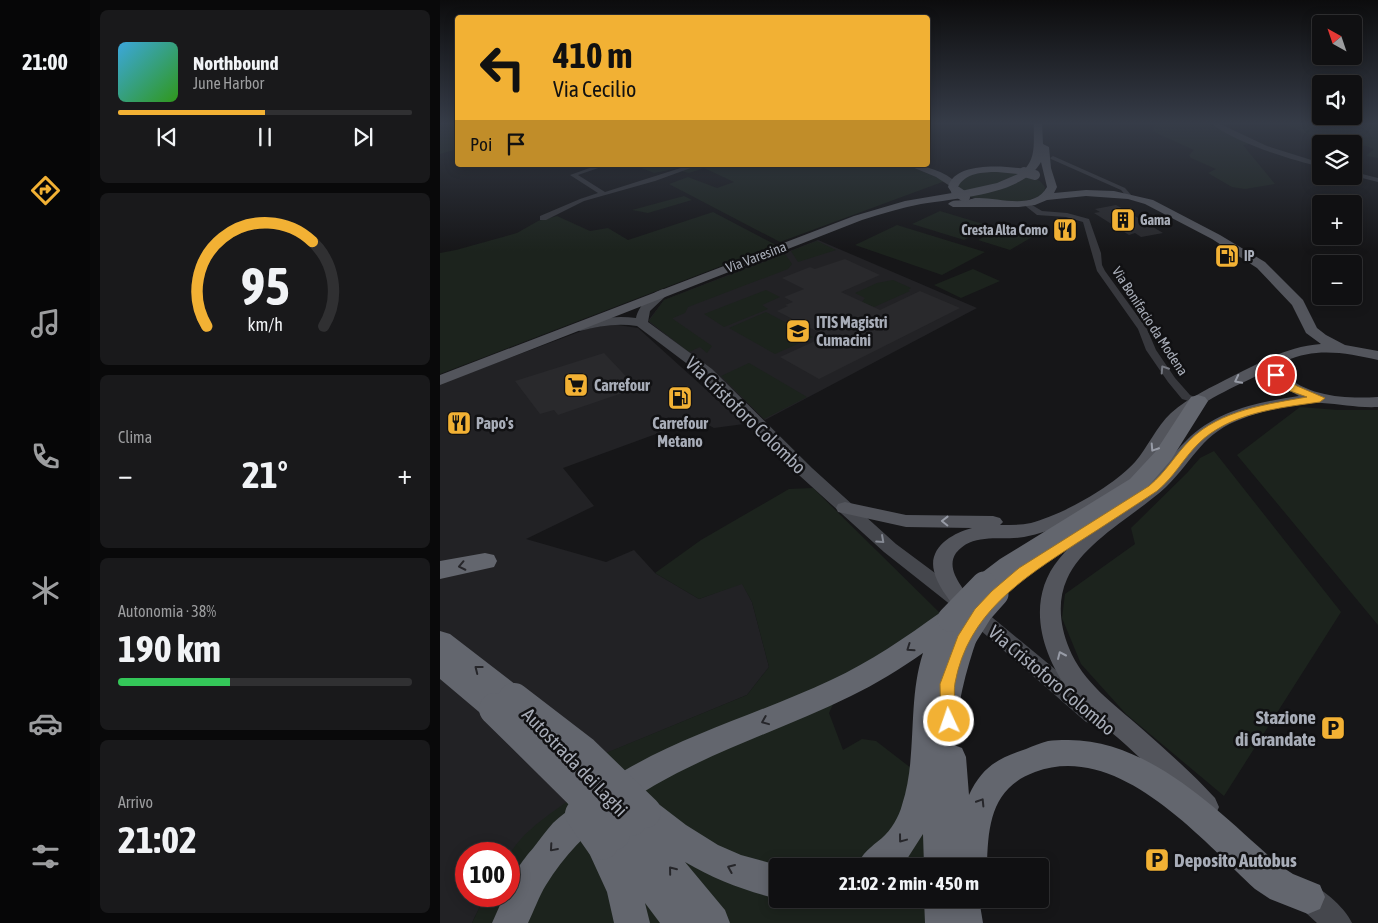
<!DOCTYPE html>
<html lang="it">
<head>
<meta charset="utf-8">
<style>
  :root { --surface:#101012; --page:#19191b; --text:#f1f3f6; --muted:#9c9d9f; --line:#303032; --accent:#f2b134 }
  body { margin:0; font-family:"Asap Condensed",sans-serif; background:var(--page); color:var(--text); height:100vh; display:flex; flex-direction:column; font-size:19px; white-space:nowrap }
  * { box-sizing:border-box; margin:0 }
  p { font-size:16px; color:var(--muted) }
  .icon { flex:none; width:28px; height:28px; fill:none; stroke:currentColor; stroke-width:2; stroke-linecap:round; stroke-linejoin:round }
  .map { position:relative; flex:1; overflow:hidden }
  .sheet { display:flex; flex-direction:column; gap:10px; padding:10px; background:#09090a; width:350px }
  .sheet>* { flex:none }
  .guide { position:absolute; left:15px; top:15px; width:475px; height:152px; border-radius:5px; box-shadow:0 2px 12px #0003,0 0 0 1px var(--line); background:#f2b134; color:#111; overflow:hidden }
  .needle { width:32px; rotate:320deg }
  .fabs { position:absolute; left:872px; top:15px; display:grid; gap:10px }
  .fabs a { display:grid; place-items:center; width:50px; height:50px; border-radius:5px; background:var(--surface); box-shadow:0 2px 12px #0003,0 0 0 1px var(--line); font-size:25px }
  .speed { position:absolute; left:15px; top:842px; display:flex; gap:10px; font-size:25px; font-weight:700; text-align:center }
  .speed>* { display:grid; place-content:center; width:65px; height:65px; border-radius:50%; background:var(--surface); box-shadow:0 2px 12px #0003,0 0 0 1px var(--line); line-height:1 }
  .speed .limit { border:8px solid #d22; background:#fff; color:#111 }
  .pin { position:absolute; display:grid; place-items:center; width:42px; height:42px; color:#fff; margin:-21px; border:2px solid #fff; border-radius:50%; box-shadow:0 1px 5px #0007 }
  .me { position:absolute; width:55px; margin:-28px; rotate:357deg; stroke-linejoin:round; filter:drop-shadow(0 0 4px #0008) }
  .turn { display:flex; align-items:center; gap:18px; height:105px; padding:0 15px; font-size:22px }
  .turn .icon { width:65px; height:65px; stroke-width:2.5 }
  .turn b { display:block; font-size:35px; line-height:42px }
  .then { display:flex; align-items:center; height:48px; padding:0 15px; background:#0003; gap:10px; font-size:19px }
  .big { font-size:38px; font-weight:700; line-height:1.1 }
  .sheet .card { flex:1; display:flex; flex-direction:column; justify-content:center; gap:8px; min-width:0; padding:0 18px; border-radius:8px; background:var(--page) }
  .sheet .dial { align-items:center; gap:0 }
  .dial svg { height:130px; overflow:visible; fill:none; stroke:var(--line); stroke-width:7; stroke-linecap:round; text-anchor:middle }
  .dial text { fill:var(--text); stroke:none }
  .song { display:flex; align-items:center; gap:15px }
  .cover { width:60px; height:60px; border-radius:8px; background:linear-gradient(135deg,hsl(200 70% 55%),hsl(110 70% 35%)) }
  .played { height:5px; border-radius:2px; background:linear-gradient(90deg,var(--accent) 50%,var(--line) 50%) }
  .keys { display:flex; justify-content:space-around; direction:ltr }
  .heat { display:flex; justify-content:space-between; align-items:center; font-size:28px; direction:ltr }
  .charge { height:8px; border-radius:4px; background:linear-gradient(90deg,#34c759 38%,var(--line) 0) }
  .trip { position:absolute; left:329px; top:858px; width:280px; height:50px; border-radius:5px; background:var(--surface); box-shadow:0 2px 12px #0003,0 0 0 1px var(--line); font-weight:700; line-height:50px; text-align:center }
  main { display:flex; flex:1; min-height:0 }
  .tab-bar { display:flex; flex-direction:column; width:90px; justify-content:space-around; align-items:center; background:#060607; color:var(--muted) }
  .tab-bar .icon { width:35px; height:35px }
  .tab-bar .on { color:var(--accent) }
  .tab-bar b { font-size:22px; color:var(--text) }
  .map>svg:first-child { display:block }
</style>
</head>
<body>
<main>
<nav class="tab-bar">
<b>21:00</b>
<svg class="icon on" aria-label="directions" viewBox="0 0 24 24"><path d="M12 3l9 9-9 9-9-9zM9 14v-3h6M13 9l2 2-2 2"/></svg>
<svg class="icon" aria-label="music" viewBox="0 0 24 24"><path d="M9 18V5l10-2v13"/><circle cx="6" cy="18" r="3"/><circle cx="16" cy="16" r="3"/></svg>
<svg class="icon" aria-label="phone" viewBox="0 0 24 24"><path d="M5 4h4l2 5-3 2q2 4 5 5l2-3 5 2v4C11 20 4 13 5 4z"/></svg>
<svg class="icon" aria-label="climate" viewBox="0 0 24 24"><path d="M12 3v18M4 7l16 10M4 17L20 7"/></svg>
<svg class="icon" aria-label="car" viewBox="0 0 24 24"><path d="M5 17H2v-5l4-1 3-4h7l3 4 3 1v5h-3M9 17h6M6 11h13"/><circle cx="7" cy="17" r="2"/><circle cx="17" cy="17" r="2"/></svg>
<svg class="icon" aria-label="filters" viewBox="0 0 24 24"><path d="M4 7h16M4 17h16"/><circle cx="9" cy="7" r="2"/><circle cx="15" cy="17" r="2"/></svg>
</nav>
<section class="sheet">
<div class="card">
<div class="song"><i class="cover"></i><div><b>Northbound</b><p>June Harbor</p></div></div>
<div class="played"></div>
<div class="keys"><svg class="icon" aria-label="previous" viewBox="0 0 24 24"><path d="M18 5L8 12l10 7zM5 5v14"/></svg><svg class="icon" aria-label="pause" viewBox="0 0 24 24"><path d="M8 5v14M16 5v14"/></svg><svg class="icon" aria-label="next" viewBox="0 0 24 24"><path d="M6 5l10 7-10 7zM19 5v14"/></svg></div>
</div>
<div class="card dial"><svg viewBox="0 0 100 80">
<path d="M14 69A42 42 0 1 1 86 69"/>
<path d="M14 69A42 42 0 0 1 79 17" stroke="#f2b134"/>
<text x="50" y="56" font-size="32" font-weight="700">95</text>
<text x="50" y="72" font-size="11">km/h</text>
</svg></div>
<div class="card"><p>Clima</p>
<div class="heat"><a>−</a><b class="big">21°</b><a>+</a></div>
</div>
<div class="card"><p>Autonomia · 38%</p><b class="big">190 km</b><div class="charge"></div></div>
<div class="card"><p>Arrivo</p><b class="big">21:02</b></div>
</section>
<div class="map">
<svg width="938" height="923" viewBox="0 0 938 923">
  <rect width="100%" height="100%" fill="#161618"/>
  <path fill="#222225" d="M378,240L537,308L325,420L279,376L208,321L224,300Z
    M171,324L198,328L304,424L274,428L257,419L123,468L154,506L86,539L166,562L194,550L215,573L259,599L302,583L312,602L329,667L307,695L162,755L175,771L79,843L69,858V854H26V896H45L32,923H0V384L147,329Z"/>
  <path fill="#1c231d" d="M0,122H14L17,125V149L0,154Z
    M719,122H766L810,144L803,145L835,184L805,189L792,187L768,173L776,169L751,158L749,155L754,150L714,132L712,129Z
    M841,122H938V158L926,156L934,149L926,146L878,139Z
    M164,165H254L214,173L199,167H171Z
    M257,165H467L505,181L340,242L229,184L248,177L277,188L294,182L264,168L249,173L240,171Z
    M561,171L581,174L567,181L522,192L518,185C527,171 546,172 561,171Z
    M587,175L600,181L605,187L604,193C583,207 549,204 526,195Z
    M244,196L252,200L208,213L192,210Z
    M500,211L550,226L524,240L472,224Z
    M273,212L336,245L0,374V253L16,250L77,233L98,221L117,216L150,231L168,228L188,240Z
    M457,225L545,252L502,275L415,245Z
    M561,228L592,237L570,250L538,240Z
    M377,241L396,250L358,262L351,251Z
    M345,254L352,264L348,269L248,307L245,313L233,318V319L272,346L267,353L260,347L249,352L209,321L224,300Z
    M533,269L560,281L521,298L494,285Z
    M453,280L471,288L468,290L470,291L434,307L422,302L425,298L415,293L437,283Z
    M326,290L340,297L322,305L328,309L284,327L264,314Z
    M326,312L373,337L335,354L289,328Z
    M309,363L367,397L324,419L281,376Z
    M860,407L898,410H938V625L797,455Z
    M774,451L901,612L784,796L686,714L641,664L622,618L625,594L695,544L691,528L747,473L760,458Z
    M373,488L501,614L406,676L389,713L403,750L422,739L436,741L471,768L490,817L493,866H338V899H494L495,923H32L45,896H69C69,885 66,869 69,858C77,829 149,788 174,772L161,755L307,695L329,667L312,602L302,584L259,599L215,573L261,540L349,489Z"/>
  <path fill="#29292c" d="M676,205L685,210L723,233L701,237L695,233L689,235L654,213L660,212L655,209Z
    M405,259L440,275L401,292L440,310L480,291L520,308L379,379L340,357L386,336L337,311L348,306L345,305L353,302L344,297L364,289L342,278L370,267L375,269Z
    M164,353L197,388L118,415L114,410L100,414L75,381Z"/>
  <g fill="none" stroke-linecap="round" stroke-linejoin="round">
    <path fill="#37383d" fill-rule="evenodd" d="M488,122H494L488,125Z
      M769,122H776L827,146L881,163V167C849,159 795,143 769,122Z
      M613,156L685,188L692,196L687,197L681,190L611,159L610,158Z
      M158,165H167L138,175L165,192L250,165H259L215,181L144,201L106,220H100V216L140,199L158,193L130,175Z
      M914,172L938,178V182L914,176Z
      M583,202H587L602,211L627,213L649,219L661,253L662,265L665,271L707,329L716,350L735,378L750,395L763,401L762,403L758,404L742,399L728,382L706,350L698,329L657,271L643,222L626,217L597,215L583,204Z"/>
    <path fill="#45474d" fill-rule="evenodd" d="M467,165C485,165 505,171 518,184L516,186H510L496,177Z
      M223,289L229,293L210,311L208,322L272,369L372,468L456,544L530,599L662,708L665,715L662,722L654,724L646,722L516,609L444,552L360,476L262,375L197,326C177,323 159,326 140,331L133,327L135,324C156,319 175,315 196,318C198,307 211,292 223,289Z
      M863,880C881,887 904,906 912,923H877L854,902L850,893L854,884Z"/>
    <path fill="#53555c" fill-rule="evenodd" d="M594,122H602L603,144L609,147L611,168L617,187L614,193L646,190L674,191L713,200L780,235L825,262L863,300L877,328L886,335L905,345L938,351V360C907,353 876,347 846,361L843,368L844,374C869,397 906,399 938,397V407C918,408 901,404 882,403C862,401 823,411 804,418C761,433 755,459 726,487C697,514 643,542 627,579C617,601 620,626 629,648C643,683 674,704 701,728C727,751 752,773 775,798L779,807L775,816L766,819C750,813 740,796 728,784C714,771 700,758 686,745C667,728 644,711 629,691C600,652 586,599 619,559C644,528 678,507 708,483C723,471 732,454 746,441C776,410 819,402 859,396L836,383L828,370C800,385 767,397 743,419C730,431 724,448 713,462C691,490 658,508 627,523C613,529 599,534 584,537C561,541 533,532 516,553C504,570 526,591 534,604L530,609L523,612L516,609C508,598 497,585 494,571C488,547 513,533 532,528L466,527L398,512L396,508L398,504L405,502L466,515L553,516L560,518L563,522L560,525C571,525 581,525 591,523C624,514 672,487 695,462C708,447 716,427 731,413C749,397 772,387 793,376C822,362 848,346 881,344L866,333L852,305L817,268L772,239L705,204L688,199L646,196L607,200L595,205L579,207H513L508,204C512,199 519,201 526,200C531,200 532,198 537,198C557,197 594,211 607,187L601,162C583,195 515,198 481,204C461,208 441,214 422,220L0,385V375L414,216L465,201L512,193L508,187C515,161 565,166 585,169C597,156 593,139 594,122ZM557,172L578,174L557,183L521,191L518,187C525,173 543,172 557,172Z"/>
    <path fill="#63666e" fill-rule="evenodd" d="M758,395L765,397L768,401L731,460L706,489L578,571L553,590L544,593L535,590L531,584L535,578L560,559L690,479L716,451L751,397Z
      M45,553L54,555L57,561L54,567L0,579V561Z
      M510,609L519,612L523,619L520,628L525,626L534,629L538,636C525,672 517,707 514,745L522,748L526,757L529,795C542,767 558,758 586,749C593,746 600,743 608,741C613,740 620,740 627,740C710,739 781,814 839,865L853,874L880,885L885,897L880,909L868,914L830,899L815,889C760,838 678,741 595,772C551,788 548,826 547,866H484L483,834L467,859L459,866H417C422,853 431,847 442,838C451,830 459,817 462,805C478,756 467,702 483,653C460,669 436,684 411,696C305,748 172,778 106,885C99,896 94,911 88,923H52L64,896H69C69,877 82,861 94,847C100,839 106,831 113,823C120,816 129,810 136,804C210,743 306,720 391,680C430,662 466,637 501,612Z
      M0,631L10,634L84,691L88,699L84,707L74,711L69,709L65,717L55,721L45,717L0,679Z
      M205,797L216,802L246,825L278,845L301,855L341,866H338V899C305,891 274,879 245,862L285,910L290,923H220L205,903L210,923H174L167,892L145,844L150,833L160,829L162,823L175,819L179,809L192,805L194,802Z
      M484,899H539L543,923H485Z"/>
    <path stroke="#53555c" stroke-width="10" d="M584,172L595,175
      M516,191L525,197"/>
    <path stroke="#63666e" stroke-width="25" d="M510,619L544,584
      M525,636L540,612L556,594"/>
    <path stroke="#63666e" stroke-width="32" d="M74,699L143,752L205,812
      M55,709L138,791L174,834
      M164,788L191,820
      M141,814L162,844"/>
  </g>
  <defs><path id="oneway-chevron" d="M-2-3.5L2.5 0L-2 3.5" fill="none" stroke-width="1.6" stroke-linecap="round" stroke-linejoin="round" transform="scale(1.25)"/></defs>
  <use stroke="#757881" href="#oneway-chevron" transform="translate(724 369) rotate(-123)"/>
  <g stroke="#979ba6">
    <use href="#oneway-chevron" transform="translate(798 380) rotate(153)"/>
    <use href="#oneway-chevron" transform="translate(714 448) rotate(123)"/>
    <use href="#oneway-chevron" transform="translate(505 521) rotate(-179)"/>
    <use href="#oneway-chevron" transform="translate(621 655) rotate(-114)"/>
  </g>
  <use stroke="#858993" href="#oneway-chevron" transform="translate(441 540) rotate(42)"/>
  <g stroke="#26262a">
    <use href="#oneway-chevron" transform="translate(22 566) rotate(168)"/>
    <use href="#oneway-chevron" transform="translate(470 648) rotate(145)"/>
    <use href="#oneway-chevron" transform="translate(38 669) rotate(-142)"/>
    <use href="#oneway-chevron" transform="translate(325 721) rotate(158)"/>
    <use href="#oneway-chevron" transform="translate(541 802) rotate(-58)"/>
    <use href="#oneway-chevron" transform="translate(462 839) rotate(127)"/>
    <use href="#oneway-chevron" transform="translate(113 848) rotate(131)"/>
    <use href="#oneway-chevron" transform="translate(291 868) rotate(-157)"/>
    <use href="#oneway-chevron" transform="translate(232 870) rotate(-129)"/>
  </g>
  <linearGradient id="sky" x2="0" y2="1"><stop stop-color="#0c0c0d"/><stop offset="0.49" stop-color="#363c48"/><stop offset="1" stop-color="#363c48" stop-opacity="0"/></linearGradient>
  <rect width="938" height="251" fill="url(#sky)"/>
  <path fill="#f2b134" stroke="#9d7322" d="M836,372L857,386L885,398L880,402C838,408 789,413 758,444C743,459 734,477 717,491C691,508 664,526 637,543C582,579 528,613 515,683C513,694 516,709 517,721L515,726L509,728L503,726L501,721L500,684L518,636L535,609L552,591L579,568L709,486C726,472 735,455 750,440C780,410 828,404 867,397L850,391L833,377L831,375Z"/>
  <defs>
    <symbol id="building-square" viewBox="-11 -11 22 22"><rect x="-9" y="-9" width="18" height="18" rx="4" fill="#f2b134" stroke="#111113"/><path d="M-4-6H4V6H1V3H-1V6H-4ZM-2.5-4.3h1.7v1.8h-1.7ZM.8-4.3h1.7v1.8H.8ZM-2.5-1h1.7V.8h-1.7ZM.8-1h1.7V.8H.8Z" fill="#111"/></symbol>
    <symbol id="restaurant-square" viewBox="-11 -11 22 22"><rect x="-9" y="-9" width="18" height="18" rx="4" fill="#f2b134" stroke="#111113"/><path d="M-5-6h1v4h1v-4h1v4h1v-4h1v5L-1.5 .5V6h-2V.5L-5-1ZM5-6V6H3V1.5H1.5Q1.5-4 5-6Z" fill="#111"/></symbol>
    <symbol id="fuel-square" viewBox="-11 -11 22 22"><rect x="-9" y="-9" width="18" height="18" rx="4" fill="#f2b134" stroke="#111113"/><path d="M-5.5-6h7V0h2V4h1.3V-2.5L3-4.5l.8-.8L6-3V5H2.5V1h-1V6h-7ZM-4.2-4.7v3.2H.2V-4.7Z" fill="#111"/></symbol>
    <symbol id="university-square" viewBox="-11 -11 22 22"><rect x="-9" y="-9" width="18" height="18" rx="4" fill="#f2b134" stroke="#111113"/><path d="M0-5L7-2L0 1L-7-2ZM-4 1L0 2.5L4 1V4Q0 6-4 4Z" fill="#111"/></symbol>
    <symbol id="supermarket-square" viewBox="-11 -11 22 22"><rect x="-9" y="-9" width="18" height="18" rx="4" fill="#f2b134" stroke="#111113"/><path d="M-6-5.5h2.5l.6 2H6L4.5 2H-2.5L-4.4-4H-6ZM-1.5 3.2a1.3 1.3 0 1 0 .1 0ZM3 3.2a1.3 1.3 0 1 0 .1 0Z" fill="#111"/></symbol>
    <symbol id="parking-square" viewBox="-11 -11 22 22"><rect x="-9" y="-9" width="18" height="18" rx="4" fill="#f2b134" stroke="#111113"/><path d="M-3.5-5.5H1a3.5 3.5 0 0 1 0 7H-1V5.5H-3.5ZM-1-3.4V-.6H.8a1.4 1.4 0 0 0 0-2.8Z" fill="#111"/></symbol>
  </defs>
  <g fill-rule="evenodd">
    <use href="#building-square" x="669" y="206" width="28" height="28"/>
    <use href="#restaurant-square" x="611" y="216" width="28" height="28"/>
    <use href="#fuel-square" x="773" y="242" width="28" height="28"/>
    <use href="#university-square" x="344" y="317" width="28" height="28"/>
    <use href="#supermarket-square" x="122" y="371" width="28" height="28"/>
    <use href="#fuel-square" x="226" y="384" width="28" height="28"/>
    <use href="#restaurant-square" x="5" y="409" width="28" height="28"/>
    <use href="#parking-square" x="879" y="714" width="28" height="28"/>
    <use href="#parking-square" x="703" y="846" width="28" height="28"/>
  </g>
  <g text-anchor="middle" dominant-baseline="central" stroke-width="5" stroke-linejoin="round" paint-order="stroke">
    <g font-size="14" font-weight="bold" fill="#a8adb8" stroke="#111113" text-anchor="start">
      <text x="700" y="220">Gama</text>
      <text x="608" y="230" text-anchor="end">Cresta Alta Como</text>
      <text x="804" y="256">IP</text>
    </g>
    <g font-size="14" fill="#a8adb8" stroke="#111113">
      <text transform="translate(316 257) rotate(-21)">Via Varesina</text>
      <text transform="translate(710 321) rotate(57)">Via Bonifacio da Modena</text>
    </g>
    <g font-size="16" font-weight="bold" fill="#a8adb8" stroke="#111113" text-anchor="start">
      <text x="376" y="322">ITIS Magistri<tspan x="376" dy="18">Cumacini</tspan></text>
      <text x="154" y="385">Carrefour</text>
      <text x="36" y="423">Papo's</text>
      <text x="240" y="423" text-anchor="middle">Carrefour<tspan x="240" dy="18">Metano</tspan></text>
    </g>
    <g font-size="19" fill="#a8adb8" stroke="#111113">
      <text transform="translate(306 415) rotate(44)">Via Cristoforo Colombo</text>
      <text transform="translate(612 680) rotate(40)">Via Cristoforo Colombo</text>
      <text transform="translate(135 762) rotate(46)">Autostrada dei Laghi</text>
    </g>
    <g font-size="19" font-weight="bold" fill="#a8adb8" stroke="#111113" text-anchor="end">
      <text x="876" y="717">Stazione<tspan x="876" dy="22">di Grandate</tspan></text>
      <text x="734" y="860" text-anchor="start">Deposito Autobus</text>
    </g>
  </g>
</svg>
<div class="fabs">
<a><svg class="needle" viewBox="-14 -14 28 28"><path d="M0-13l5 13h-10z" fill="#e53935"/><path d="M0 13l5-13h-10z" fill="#9c9d9f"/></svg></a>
<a><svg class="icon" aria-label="sound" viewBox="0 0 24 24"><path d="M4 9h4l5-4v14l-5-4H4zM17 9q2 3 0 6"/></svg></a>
<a><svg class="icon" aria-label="layers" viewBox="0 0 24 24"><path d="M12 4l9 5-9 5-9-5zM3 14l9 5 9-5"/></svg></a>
<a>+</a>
<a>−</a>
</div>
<div class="speed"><div class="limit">100</div></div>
<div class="pin" style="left:836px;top:375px;background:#d93025"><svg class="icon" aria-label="arrive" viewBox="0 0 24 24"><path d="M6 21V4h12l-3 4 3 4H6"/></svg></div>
<svg class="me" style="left:509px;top:721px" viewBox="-20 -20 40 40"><circle r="17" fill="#f2b134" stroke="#fff" stroke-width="3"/><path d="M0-11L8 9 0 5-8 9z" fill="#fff"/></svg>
<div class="trip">21:02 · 2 min · 450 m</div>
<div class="guide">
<div class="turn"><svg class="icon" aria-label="left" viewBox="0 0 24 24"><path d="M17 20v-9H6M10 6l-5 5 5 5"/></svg><div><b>410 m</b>Via Cecilio</div></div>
<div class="then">Poi<svg class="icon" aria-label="arrive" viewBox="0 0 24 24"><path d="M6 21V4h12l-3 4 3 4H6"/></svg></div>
</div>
</div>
</main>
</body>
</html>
